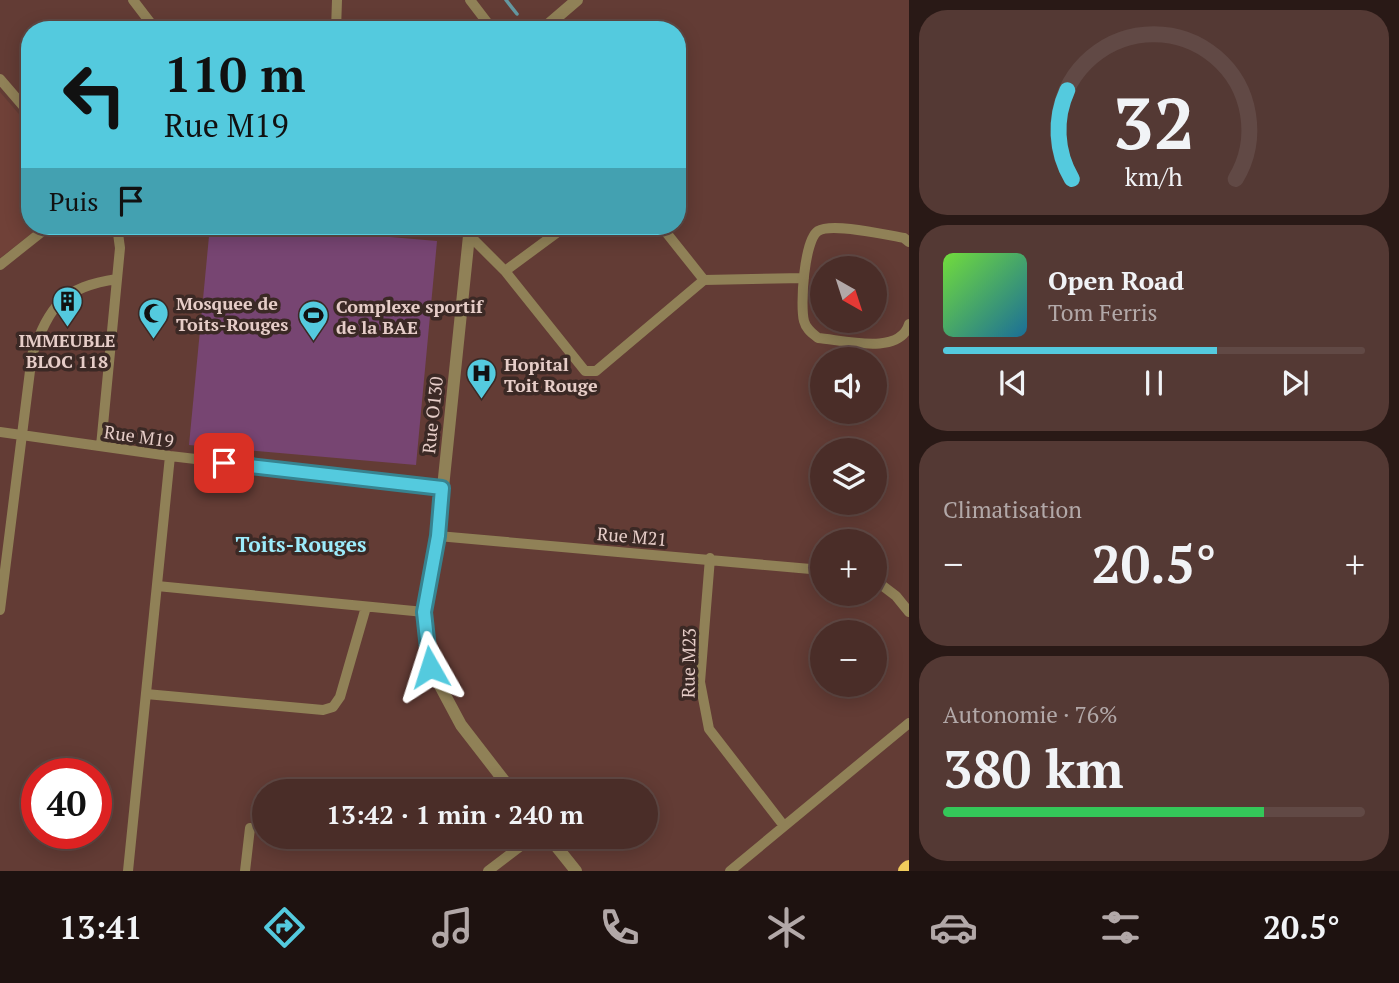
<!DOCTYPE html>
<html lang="fr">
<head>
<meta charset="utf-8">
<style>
  :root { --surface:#4a2d28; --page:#543934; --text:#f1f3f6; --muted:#b2a8a8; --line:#614945; --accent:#54cade }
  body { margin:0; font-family:"PT Serif",serif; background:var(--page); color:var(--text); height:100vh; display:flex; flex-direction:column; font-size:26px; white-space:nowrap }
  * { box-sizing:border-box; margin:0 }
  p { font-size:23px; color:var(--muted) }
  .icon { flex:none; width:38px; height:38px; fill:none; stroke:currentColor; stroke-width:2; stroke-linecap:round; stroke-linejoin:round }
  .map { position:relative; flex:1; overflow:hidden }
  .drawer { display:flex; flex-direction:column; gap:10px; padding:10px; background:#291916; width:490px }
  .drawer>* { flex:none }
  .hud { position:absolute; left:21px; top:21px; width:665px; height:214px; border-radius:28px; box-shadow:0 4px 18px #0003,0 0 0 2px var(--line); background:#54cade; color:#111; overflow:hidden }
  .needle { width:46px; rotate:141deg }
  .controls { position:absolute; left:810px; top:256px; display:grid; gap:14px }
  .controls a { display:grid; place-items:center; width:77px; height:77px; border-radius:50%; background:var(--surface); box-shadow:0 4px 18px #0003,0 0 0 2px var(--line); font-size:35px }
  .speed { position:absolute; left:21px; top:758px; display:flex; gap:14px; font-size:35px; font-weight:700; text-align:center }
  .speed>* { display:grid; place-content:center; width:91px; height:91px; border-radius:50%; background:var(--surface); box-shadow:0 4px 18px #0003,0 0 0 2px var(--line); line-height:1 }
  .speed .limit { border:10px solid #d22; background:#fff; color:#111 }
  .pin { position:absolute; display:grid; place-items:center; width:60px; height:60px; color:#fff; margin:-30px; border-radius:14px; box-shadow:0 4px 10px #0006 }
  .me { position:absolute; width:77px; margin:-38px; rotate:354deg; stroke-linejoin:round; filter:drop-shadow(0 0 5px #0008) }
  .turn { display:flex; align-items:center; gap:24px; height:147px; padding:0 28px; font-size:32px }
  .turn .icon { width:91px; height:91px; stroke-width:2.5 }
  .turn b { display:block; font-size:49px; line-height:60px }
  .then { display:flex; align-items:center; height:66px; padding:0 28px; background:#0003; gap:14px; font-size:26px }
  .big { font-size:52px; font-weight:600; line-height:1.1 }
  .drawer .widget { flex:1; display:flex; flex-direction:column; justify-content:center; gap:10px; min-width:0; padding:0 24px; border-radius:28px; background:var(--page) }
  .drawer .dial { align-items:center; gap:0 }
  .dial svg { height:182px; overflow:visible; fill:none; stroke:var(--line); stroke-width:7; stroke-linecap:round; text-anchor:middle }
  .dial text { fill:var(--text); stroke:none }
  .song { display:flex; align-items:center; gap:21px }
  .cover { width:84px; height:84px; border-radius:10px; background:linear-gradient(135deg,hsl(100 70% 55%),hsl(200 70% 35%)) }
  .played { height:7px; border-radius:4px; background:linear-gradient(90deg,var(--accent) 65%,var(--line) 65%) }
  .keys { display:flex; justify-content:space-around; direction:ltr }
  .heat { display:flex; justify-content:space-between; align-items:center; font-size:38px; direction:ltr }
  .charge { height:10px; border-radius:5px; background:linear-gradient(90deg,#34c759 76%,var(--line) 0) }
  .trip { position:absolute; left:252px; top:779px; width:406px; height:70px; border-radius:35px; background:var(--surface); box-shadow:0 4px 18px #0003,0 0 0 2px var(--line); font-weight:600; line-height:70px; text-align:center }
  .tab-bar { display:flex; height:112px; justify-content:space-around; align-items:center; background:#1e1210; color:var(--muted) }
  .tab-bar .icon { width:49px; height:49px }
  .tab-bar .current { color:var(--accent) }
  .tab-bar b { font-size:32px; color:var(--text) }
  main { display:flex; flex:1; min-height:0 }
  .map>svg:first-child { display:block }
</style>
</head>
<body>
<main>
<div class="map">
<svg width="909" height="871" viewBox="0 0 909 871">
  <rect width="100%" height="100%" fill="#633c35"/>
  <path fill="#704138" d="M0,92L30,127V226H41L0,258Z"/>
  <path fill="#774572" d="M210,226H262L437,241L416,465L189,445Z"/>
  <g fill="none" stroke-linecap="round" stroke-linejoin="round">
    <path stroke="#6498a1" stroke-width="3.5" d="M506,0L517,14"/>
    <path stroke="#908157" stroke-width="10" d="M133,0L156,30
      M470,0L493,30
      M336,30L337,0
      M0,79L30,114
      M446,226L470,229
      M566,226L505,271L585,371H596L704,280L661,226
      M469,235L505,271
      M909,242L904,238C886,235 832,222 818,231C804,240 800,306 804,321C806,329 812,333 818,338C843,340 900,356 909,324
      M0,265L49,226
      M704,280L804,278
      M0,432L170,456L442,488
      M101,446L120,248L117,226
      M438,536L822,570
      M710,558L700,682L709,729L784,826
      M875,580L896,596L909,612
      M157,586L424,612
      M0,610L32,355C50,305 63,287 117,279
      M146,694L323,710L333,707L340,697L366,607
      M128,871L170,456
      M245,871L250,828
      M488,871L534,836
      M730,871L909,723"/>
    <path stroke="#908157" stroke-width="12" d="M542,30L577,0
      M470,226L438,536L424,612L430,667L461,725L512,791
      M548,836L576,871"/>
    <path stroke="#f1cc5c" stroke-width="18" d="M907,871L909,869"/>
  </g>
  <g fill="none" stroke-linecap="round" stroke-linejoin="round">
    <defs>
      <path id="route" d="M224,463L442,488L438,536L424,612L430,667"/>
    </defs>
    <use href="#route" stroke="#378390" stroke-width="18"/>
    <use href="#route" stroke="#54cade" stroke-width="12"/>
  </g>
  <defs>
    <symbol id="building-pin" viewBox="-11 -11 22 30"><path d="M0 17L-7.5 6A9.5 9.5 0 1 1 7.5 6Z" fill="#54cade" stroke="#3b2925"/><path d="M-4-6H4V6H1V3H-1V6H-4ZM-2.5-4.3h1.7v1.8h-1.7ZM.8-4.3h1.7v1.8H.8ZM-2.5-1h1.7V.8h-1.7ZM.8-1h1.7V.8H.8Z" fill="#111"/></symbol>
    <symbol id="mosque-pin" viewBox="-11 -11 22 30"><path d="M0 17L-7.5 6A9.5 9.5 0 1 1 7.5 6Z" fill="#54cade" stroke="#3b2925"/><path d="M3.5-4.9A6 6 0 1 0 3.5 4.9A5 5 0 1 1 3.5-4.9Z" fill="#111"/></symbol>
    <symbol id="stadium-pin" viewBox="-11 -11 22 30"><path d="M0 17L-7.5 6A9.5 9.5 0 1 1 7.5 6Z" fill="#54cade" stroke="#3b2925"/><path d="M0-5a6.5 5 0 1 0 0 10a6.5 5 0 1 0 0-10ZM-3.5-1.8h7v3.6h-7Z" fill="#111"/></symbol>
    <symbol id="hospital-pin" viewBox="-11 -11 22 30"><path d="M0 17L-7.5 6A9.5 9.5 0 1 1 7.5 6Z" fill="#54cade" stroke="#3b2925"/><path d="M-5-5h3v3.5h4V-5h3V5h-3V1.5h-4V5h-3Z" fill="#111"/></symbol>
  </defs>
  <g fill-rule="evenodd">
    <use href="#building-pin" x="50" y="284" width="35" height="47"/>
    <use href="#mosque-pin" x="136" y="296" width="35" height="47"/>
    <use href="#stadium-pin" x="296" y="298" width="35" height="47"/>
    <use href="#hospital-pin" x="464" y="356" width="35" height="47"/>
  </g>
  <g text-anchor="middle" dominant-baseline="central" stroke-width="7" stroke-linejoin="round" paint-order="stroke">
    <g font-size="18" font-weight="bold" fill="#e6cdc8" stroke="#3b2925" text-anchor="start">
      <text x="176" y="303">Mosquee de<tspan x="176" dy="21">Toits-Rouges</tspan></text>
      <text x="336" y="306">Complexe sportif<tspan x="336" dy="21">de la BAE</tspan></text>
      <text x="67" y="340" text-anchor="middle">IMMEUBLE<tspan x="67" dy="21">BLOC 118</tspan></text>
      <text x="504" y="364">Hopital<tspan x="504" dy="21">Toit Rouge</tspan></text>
    </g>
    <g font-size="18" fill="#e6cdc8" stroke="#3b2925">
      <text transform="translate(432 415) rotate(-84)">Rue O130</text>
      <text transform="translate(139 436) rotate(8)">Rue M19</text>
      <text transform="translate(632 536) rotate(5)">Rue M21</text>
      <text transform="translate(688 663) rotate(-89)">Rue M23</text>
    </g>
    <g font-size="21" font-weight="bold" fill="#9cebfb" stroke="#3b2925">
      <text x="301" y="544">Toits-Rouges</text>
    </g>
  </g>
</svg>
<div class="controls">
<a><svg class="needle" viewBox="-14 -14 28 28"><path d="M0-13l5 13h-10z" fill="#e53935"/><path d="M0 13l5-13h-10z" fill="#b2a8a8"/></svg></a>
<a><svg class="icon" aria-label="sound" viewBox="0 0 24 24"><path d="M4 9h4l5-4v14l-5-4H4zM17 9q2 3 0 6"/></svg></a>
<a><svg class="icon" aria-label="layers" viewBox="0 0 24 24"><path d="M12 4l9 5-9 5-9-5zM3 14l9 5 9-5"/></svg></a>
<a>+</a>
<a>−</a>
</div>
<div class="speed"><div class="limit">40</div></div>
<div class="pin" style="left:224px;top:463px;background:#d93025"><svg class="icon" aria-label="arrive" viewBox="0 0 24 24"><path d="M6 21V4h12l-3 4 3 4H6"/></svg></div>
<svg class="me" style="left:430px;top:667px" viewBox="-20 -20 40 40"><path d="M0-17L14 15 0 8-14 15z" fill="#54cade" stroke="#fff" stroke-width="4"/></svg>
<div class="trip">13:42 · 1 min · 240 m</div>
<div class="hud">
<div class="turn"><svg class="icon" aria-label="left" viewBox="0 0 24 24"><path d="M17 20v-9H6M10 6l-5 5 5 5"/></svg><div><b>110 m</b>Rue M19</div></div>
<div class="then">Puis<svg class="icon" aria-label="arrive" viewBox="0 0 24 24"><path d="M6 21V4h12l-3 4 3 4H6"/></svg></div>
</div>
</div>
<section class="drawer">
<div class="widget dial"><svg viewBox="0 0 100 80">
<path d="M14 69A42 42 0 1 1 86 69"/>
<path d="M14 69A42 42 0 0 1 12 30" stroke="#54cade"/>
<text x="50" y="56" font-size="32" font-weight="700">32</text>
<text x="50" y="72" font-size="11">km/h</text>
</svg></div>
<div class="widget">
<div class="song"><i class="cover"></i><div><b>Open Road</b><p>Tom Ferris</p></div></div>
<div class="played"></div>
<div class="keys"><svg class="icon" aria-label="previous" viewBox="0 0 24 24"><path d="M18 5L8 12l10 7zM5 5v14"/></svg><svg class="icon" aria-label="pause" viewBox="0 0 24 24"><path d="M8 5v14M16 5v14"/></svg><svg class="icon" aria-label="next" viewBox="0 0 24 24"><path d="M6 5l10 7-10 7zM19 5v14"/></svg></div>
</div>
<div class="widget"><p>Climatisation</p>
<div class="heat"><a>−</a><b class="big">20.5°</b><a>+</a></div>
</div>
<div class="widget"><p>Autonomie · 76%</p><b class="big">380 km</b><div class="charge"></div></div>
</section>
</main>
<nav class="tab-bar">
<b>13:41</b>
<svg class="icon current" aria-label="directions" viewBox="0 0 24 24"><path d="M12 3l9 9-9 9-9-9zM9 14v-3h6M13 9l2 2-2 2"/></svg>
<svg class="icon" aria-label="music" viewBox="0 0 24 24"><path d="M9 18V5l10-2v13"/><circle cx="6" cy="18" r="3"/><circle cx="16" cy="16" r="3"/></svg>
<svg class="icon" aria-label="phone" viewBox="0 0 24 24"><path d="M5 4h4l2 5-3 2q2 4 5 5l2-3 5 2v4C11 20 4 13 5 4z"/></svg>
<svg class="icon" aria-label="climate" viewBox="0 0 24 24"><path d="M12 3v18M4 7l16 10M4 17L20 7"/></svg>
<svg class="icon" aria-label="car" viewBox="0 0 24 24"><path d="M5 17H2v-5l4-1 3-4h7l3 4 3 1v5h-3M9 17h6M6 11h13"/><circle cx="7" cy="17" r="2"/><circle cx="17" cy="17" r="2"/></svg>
<svg class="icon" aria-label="filters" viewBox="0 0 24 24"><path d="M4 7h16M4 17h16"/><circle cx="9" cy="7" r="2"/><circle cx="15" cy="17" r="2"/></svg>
<b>20.5°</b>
</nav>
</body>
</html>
